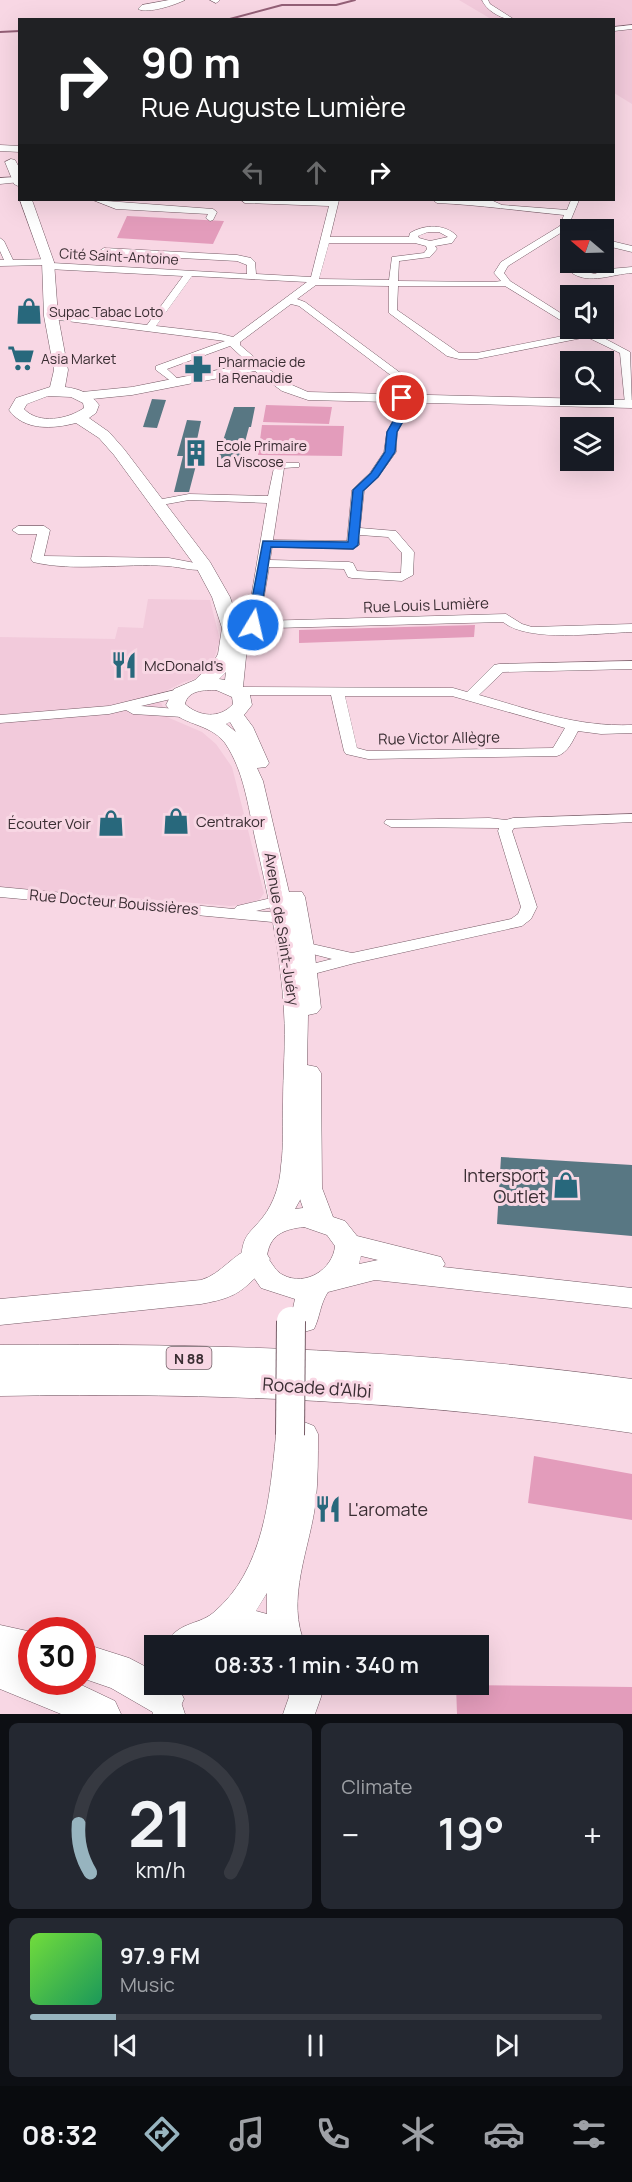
<!DOCTYPE html>
<html lang="en">
<head>
<meta charset="utf-8">
<style>
  :root { --surface:#171b24; --page:#242831; --text:#f1f3f6; --muted:#9ea1a6; --line:#363941; --accent:#97b4bf }
  body { margin:0; font-family:Manrope,sans-serif; background:var(--page); color:var(--text); height:100vh; display:flex; flex-direction:column; font-size:22px; white-space:nowrap }
  * { box-sizing:border-box; margin:0 }
  p { font-size:20px; color:var(--muted) }
  .icon { flex:none; width:33px; height:33px; fill:none; stroke:currentColor; stroke-width:2; stroke-linecap:round; stroke-linejoin:round }
  .map { position:relative; height:1714px; overflow:hidden }
  .details { display:flex; flex-direction:column; gap:9px; padding:9px; background:#0d0f14; flex:1 }
  .details>* { flex:none }
  .top-card { position:absolute; left:18px; top:18px; width:597px; height:183px; border-radius:0px; box-shadow:0 6px 24px #0002; background:#202124; color:#fff; overflow:hidden }
  .needle { width:39px; rotate:289deg }
  .fabs { position:absolute; left:560px; top:219px; display:grid; gap:12px }
  .fabs a { display:grid; place-items:center; width:54px; height:54px; border-radius:0px; background:var(--surface); box-shadow:0 6px 24px #0002; font-size:30px }
  .speed { position:absolute; left:18px; top:1617px; display:flex; gap:12px; font-size:30px; font-weight:700; text-align:center }
  .speed>* { display:grid; place-content:center; width:78px; height:78px; border-radius:50%; background:var(--surface); box-shadow:0 6px 24px #0002; line-height:1 }
  .speed .limit { border:9px solid #d22; background:#fff; color:#111 }
  .pin { position:absolute; display:grid; place-items:center; width:51px; height:51px; color:#fff; margin:-26px; border:3px solid #fff; border-radius:50%; box-shadow:0 2px 6px #0007 }
  .me { position:absolute; width:66px; margin:-33px; rotate:9deg; stroke-linejoin:round; filter:drop-shadow(0 0 4px #0008) }
  .turn { display:flex; align-items:center; gap:21px; height:126px; padding:0 24px; font-size:27px }
  .turn .icon { width:78px; height:78px; stroke-width:2.5 }
  .turn b { display:block; font-size:42px; line-height:51px }
  .lanes { display:flex; align-items:center; height:57px; padding:0 24px; background:#0003; justify-content:center; gap:30px; direction:ltr }
  .lanes .off { opacity:.35 }
  .big { font-size:45px; font-weight:600; line-height:1.1 }
  .details .widget { flex:1; display:flex; flex-direction:column; justify-content:center; gap:9px; min-width:0; padding:0 21px; border-radius:9px; background:var(--page) }
  .details .dial { align-items:center; gap:0 }
  .dial svg { height:156px; overflow:visible; fill:none; stroke:var(--line); stroke-width:7; stroke-linecap:round; text-anchor:middle }
  .dial text { fill:var(--text); stroke:none }
  .song { display:flex; align-items:center; gap:18px }
  .cover { width:72px; height:72px; border-radius:9px; background:linear-gradient(135deg,hsl(100 70% 55%),hsl(150 70% 35%)) }
  .played { height:6px; border-radius:3px; background:linear-gradient(90deg,var(--accent) 15%,var(--line) 15%) }
  .keys { display:flex; justify-content:space-around; direction:ltr }
  .heat { display:flex; justify-content:space-between; align-items:center; font-size:33px; direction:ltr }
  .details .tiles { flex:1; display:grid; gap:9px; grid-template-columns:1fr 1fr }
  .widget:last-child { grid-column:span 2 }
  .trip { position:absolute; left:144px; top:1635px; width:345px; height:60px; border-radius:0px; background:var(--surface); box-shadow:0 6px 24px #0002; font-weight:600; line-height:60px; text-align:center }
  .menu { display:flex; height:96px; justify-content:space-around; align-items:center; background:#090b0e; color:var(--muted) }
  .menu .icon { width:42px; height:42px }
  .menu .on { color:var(--accent) }
  .menu b { font-size:27px; color:var(--text) }
  .map>svg:first-child { display:block }
</style>
</head>
<body>
<div class="map">
<svg width="632" height="1714" viewBox="0 0 632 1714">
  <rect width="100%" height="100%" fill="#f8d7e4"/>
  <path fill="#f2cadb" d="M459,0H632V104L614,93V20L491,19Z
    M148,599L210,600L220,640L212,665L198,678L184,682L158,695L167,717L202,732L216,744L232,767L264,893L260,899L249,904L230,906L0,887V637L115,639L118,627L143,628Z"/>
  <path fill="#e39cbb" d="M127,216L224,221L213,244L117,238Z
    M266,405L332,407L329,424L263,422Z
    M262,425L344,426L342,456L258,455Z
    M475,625L474,637L299,643V630Z
    M534,1456L632,1474V1520L528,1503Z
    M456,1685L632,1687V1714H457Z"/>
  <g fill="none" stroke-linecap="round" stroke-linejoin="round">
    <path stroke="#935f76" stroke-width="2" d="M226,20L282,5H336L355,0
      M0,32L20,31"/>
  </g>
  <path fill="#587783" d="M152,399L166,400L157,428L143,427Z
    M234,407H255L251,427H249L241,457L217,459Z
    M187,420L201,421L195,449L200,450L189,492H174L183,456H177Z
    M501,1157L632,1165V1236L497,1224Z"/>
  <g fill="none" stroke-linecap="round" stroke-linejoin="round">
    <defs>
      <path id="minor" d="M169,0H185C175,5 148,14 138,9L142,5Z
        M210,0H219V1L216,3Z
        M482,0H488L490,4L515,20C503,20 486,11 482,0Z
        M632,25V29L614,31V27Z
        M18,177L20,182L0,184V178Z
        M93,200L213,209L217,212L213,220L210,221L206,218L208,214L116,209Z
        M241,200L330,201L339,200L330,237H409L410,233C425,224 445,224 457,236L452,243L435,246L437,249L430,257L399,261L398,281L494,282L501,281L494,273L501,262L560,226L564,215C521,211 480,205 437,203L433,200H491L502,205L567,210L571,200H579L567,229L508,266L504,273L510,281L570,319V326L505,286H398L397,310L459,353H477L578,333L576,328H585L630,352L632,407L625,404L620,353L587,337L477,359H459L447,356L389,313V286L316,285L297,299L305,302L418,386V400H410L409,389L299,306L291,304L240,342V345L262,364V368H254L230,346L167,369L181,382L176,385L156,370V366L225,341L51,319L46,316L51,313L147,325L183,276L48,269L44,265L0,266V260H4L0,251V238L4,241L13,260L48,259L51,260L52,263L247,274V265L237,261L106,254L100,257L95,254L104,248L237,255L251,258L255,262L256,274L311,277L329,206L245,203ZM428,232H439L448,237L430,241L419,238L418,236ZM329,243H415L426,246L427,249L424,253L392,257L389,280L319,279ZM192,276L307,282L233,337L217,333L156,326Z
        M603,239L632,246V252L603,245Z
        M590,263L609,269L632,267V273C612,274 590,285 572,273L578,266ZM590,269L601,271L595,274L583,271Z
        M402,395L407,398L406,416L397,432L396,452L378,477L364,491L360,528L396,531L414,552L413,575L402,581L352,578L348,577L344,569L269,567L260,621L506,614L522,624L532,627L632,624V632C598,633 529,643 503,622L238,629L237,626L238,623L247,622L267,503L189,500L156,506L152,505V501L189,494L268,496L275,463H299V467L284,468L273,540L347,541L352,490L370,473L384,452L387,432L396,416L397,398ZM360,535L388,537L402,553L401,573L357,571L353,563L349,562L270,560L272,547L353,549L359,545Z
        M44,526L50,530L44,556L169,558L195,563L204,562L210,566L208,569C194,572 182,567 167,566C124,563 74,572 33,562L31,559L37,534H18L12,530L18,526Z
        M632,661V669L503,672L479,695C532,710 576,727 632,725V733L601,734L578,731C573,740 568,753 557,756L368,759L346,754L344,751L331,695H237L230,691L237,687L453,688L467,692L494,665L499,664ZM345,696H452L565,728L553,748L368,751L357,748Z
        M179,689L186,693L184,696L141,706L188,710L190,713L188,716L183,717L133,714L126,710L109,714L0,723V715L109,706Z
        M632,814V822L514,828L512,831L537,907L531,919L522,926L355,963L306,976L298,971L300,967L332,959L297,950L295,947L297,944L303,942L352,953L511,919L518,914L521,907L498,831L499,828L391,827L384,823L386,820L489,818L506,820L513,818Z
        M0,887L234,909L237,906L280,896L285,898L288,901L285,904L256,911L283,913L291,918L283,923L0,897Z"/>
      <path id="tertiary" d="M258,362L292,385L308,392L632,400V408L308,400L282,391L255,371L132,395L82,400L75,396L82,392L132,387Z"/>
      <path id="secondary" d="M0,145L20,146V152L0,151Z
        M11,159L15,160L20,169V187L14,184L5,162Z
        M20,200H32L54,262L58,316L68,370L65,387C80,389 90,393 99,405L96,413L89,418L109,432L124,449L210,562L230,597L247,647L243,687L250,695L252,705L244,715L253,727L269,763L266,767L257,768L263,781L289,892H302L305,897L314,947L321,1008L317,1013L308,1015L307,1065L317,1067L321,1073L322,1188L333,1217L345,1221L357,1236L441,1257L445,1264L443,1267L632,1288V1308L375,1280L328,1292C320,1304 320,1317 314,1329L304,1332L294,1329L290,1322L295,1299L261,1288L241,1259C243,1233 250,1234 263,1217C274,1203 280,1184 281,1166C284,1146 282,1124 283,1103C283,1073 286,1042 284,1012C281,953 268,895 255,838C248,806 244,771 225,743C209,722 180,726 166,705L174,689L195,680L213,663L218,654L222,628L212,597L196,567L114,455L99,438L76,423C53,429 24,431 9,410L16,398L50,387L54,370L44,316L42,262ZM48,396L71,397L83,403L84,408C68,419 39,425 24,409L27,404ZM226,672L225,680L219,679ZM216,690L232,697L233,704C220,719 199,717 185,704C188,690 204,690 216,690ZM230,722L236,732L226,724ZM300,1199L303,1208L295,1209L300,1200ZM304,1227L327,1235L335,1246C333,1269 306,1287 283,1275C276,1272 272,1263 267,1257C269,1235 284,1229 304,1227ZM361,1256L378,1260L359,1264Z
        M304,1422L314,1426L318,1434C318,1456 318,1478 316,1499C311,1547 284,1600 306,1646H268L251,1638L236,1637L221,1639L207,1646H165C177,1621 197,1626 213,1613C264,1571 270,1496 276,1435L280,1427ZM267,1593V1614L256,1611Z
        M154,1673V1684H179L180,1699L185,1714H153C148,1699 145,1688 152,1674Z
        M289,1684H321V1697L315,1714H283L289,1697Z"/>
      <path id="trunk" d="M254,1247L265,1251L270,1259C263,1271 246,1289 233,1295C223,1300 211,1302 201,1304L0,1325V1299L201,1280C222,1274 233,1253 254,1247Z
        M0,1345C214,1343 420,1350 632,1379V1433C421,1401 213,1392 0,1396Z
        M0,1625L32,1632V1682H75L115,1701L121,1714H61L0,1689Z
        M82,1643L129,1658L154,1671V1684L178,1686L184,1699L178,1712L156,1714L111,1688L82,1678Z"/>
    </defs>
    <use href="#minor" stroke="#775c67" stroke-width="1"/>
    <use href="#tertiary" stroke="#775c67" stroke-width="1"/>
    <use href="#secondary" stroke="#775c67" stroke-width="1"/>
    <use href="#trunk" stroke="#775c67" stroke-width="1"/>
    <use href="#minor" fill="#fff" fill-rule="evenodd"/>
    <use href="#tertiary" fill="#fff" fill-rule="evenodd"/>
    <use href="#secondary" fill="#fff" fill-rule="evenodd"/>
    <use href="#trunk" fill="#fff" fill-rule="evenodd"/>
    <defs>
      <path id="secondary-bridge" d="M290,1435L291,1321"/>
    </defs>
    <use href="#secondary-bridge" stroke="#775c67" stroke-width="30" stroke-linecap="butt"/>
    <use href="#secondary-bridge" stroke="#fff" stroke-width="28"/>
  </g>
  <path fill="#1a73e8" stroke="#114b97" stroke-width="1.5" d="M398,396L407,398L406,416L397,432L395,452L378,477L363,491L358,545L353,549L271,547L259,625L257,627H249L247,625L263,541L348,542L353,490L371,473L385,452L387,432L396,416Z"/>
  <defs>
    <symbol id="shop-bare" viewBox="-9 -9 18 18"><path d="M-5-2.5h2.3a2.7 3.5 0 0 1 5.4 0H5L5.5 6h-11ZM-1.5-2.5h3a1.5 2.3 0 0 0-3 0Z" fill="#28687c" stroke="#f8d7e4" stroke-width="2.5" paint-order="stroke"/></symbol>
    <symbol id="supermarket-bare" viewBox="-9 -9 18 18"><path d="M-6-5.5h2.5l.6 2H6L4.5 2H-2.5L-4.4-4H-6ZM-1.5 3.2a1.3 1.3 0 1 0 .1 0ZM3 3.2a1.3 1.3 0 1 0 .1 0Z" fill="#28687c" stroke="#f8d7e4" stroke-width="2.5" paint-order="stroke"/></symbol>
    <symbol id="pharmacy-bare" viewBox="-9 -9 18 18"><path d="M-2-6h4v4h4v4h-4v4h-4v-4h-4v-4h4Z" fill="#28687c" stroke="#f8d7e4" stroke-width="2.5" paint-order="stroke"/></symbol>
    <symbol id="building-bare" viewBox="-9 -9 18 18"><path d="M-4-6H4V6H1V3H-1V6H-4ZM-2.5-4.3h1.7v1.8h-1.7ZM.8-4.3h1.7v1.8H.8ZM-2.5-1h1.7V.8h-1.7ZM.8-1h1.7V.8H.8Z" fill="#28687c" stroke="#f8d7e4" stroke-width="2.5" paint-order="stroke"/></symbol>
    <symbol id="restaurant-bare" viewBox="-9 -9 18 18"><path d="M-5-6h1v4h1v-4h1v4h1v-4h1v5L-1.5 .5V6h-2V.5L-5-1ZM5-6V6H3V1.5H1.5Q1.5-4 5-6Z" fill="#28687c" stroke="#f8d7e4" stroke-width="2.5" paint-order="stroke"/></symbol>
  </defs>
  <g fill-rule="evenodd">
    <use href="#shop-bare" x="10" y="292" width="38" height="38"/>
    <use href="#supermarket-bare" x="2" y="339" width="38" height="38"/>
    <use href="#pharmacy-bare" x="179" y="350" width="38" height="38"/>
    <use href="#building-bare" x="177" y="434" width="38" height="38"/>
    <use href="#restaurant-bare" x="105" y="646" width="38" height="38"/>
    <use href="#shop-bare" x="157" y="802" width="38" height="38"/>
    <use href="#shop-bare" x="92" y="804" width="38" height="38"/>
    <use href="#shop-bare" x="547" y="1166" width="38" height="38"/>
    <use href="#restaurant-bare" x="309" y="1490" width="38" height="38"/>
  </g>
  <g text-anchor="middle" dominant-baseline="central" stroke-width="6" stroke-linejoin="round" paint-order="stroke">
    <g font-size="14" fill="#392d32" stroke="#f8d7e4">
      <text transform="translate(119 256) rotate(3)">Cité Saint-Antoine</text>
    </g>
    <g font-size="14" fill="#392d32" stroke="#f8d7e4" text-anchor="start">
      <text x="49" y="311">Supac Tabac Loto</text>
      <text x="41" y="358">Asia Market</text>
      <text x="218" y="361">Pharmacie de<tspan x="218" dy="16">la Renaudie</tspan></text>
      <text x="216" y="445">Ecole Primaire<tspan x="216" dy="16">La Viscose</tspan></text>
    </g>
    <rect fill="#f8d7e4" stroke="#726067" stroke-width="1.5" x="166.5" y="1347" width="45" height="22" rx="4.5"/>
    <g font-size="14" font-weight="bold" fill="#392d32">
      <text x="189" y="1358">N 88</text>
    </g>
    <g font-size="15" fill="#392d32" stroke="#f8d7e4">
      <text transform="translate(426 605) rotate(-2)">Rue Louis Lumière</text>
      <text transform="translate(439 738) rotate(-1)">Rue Victor Allègre</text>
      <text transform="translate(114 902) rotate(5)">Rue Docteur Bouissières</text>
      <text transform="translate(282 929) rotate(81)">Avenue de Saint-Juéry</text>
    </g>
    <g font-size="15" fill="#392d32" stroke="#f8d7e4" text-anchor="start">
      <text x="144" y="665">McDonald's</text>
      <text x="196" y="821">Centrakor</text>
      <text x="91" y="823" text-anchor="end">Écouter Voir</text>
    </g>
    <g font-size="18" fill="#392d32" stroke="#f8d7e4" text-anchor="end">
      <text x="546" y="1175">Intersport<tspan x="546" dy="21">Outlet</tspan></text>
      <text x="348" y="1509" text-anchor="start">L'aromate</text>
    </g>
    <g font-size="18" fill="#392d32" stroke="#f8d7e4">
      <text transform="translate(317 1387) rotate(4)">Rocade d'Albi</text>
    </g>
  </g>
</svg>
<div class="fabs">
<a><svg class="needle" viewBox="-14 -14 28 28"><path d="M0-13l5 13h-10z" fill="#e53935"/><path d="M0 13l5-13h-10z" fill="#9ea1a6"/></svg></a>
<a><svg class="icon" aria-label="sound" viewBox="0 0 24 24"><path d="M4 9h4l5-4v14l-5-4H4zM17 9q2 3 0 6"/></svg></a>
<a><svg class="icon" aria-label="search" viewBox="0 0 24 24"><circle cx="10" cy="10" r="6"/><path d="M15 15l6 6"/></svg></a>
<a><svg class="icon" aria-label="layers" viewBox="0 0 24 24"><path d="M12 4l9 5-9 5-9-5zM3 14l9 5 9-5"/></svg></a>
</div>
<div class="speed"><div class="limit">30</div></div>
<div class="pin" style="left:402px;top:398px;background:#d93025"><svg class="icon" aria-label="arrive" viewBox="0 0 24 24"><path d="M6 21V4h12l-3 4 3 4H6"/></svg></div>
<svg class="me" style="left:253px;top:625px" viewBox="-20 -20 40 40"><circle r="17" fill="#1a73e8" stroke="#fff" stroke-width="3"/><path d="M0-11L8 9 0 5-8 9z" fill="#fff"/></svg>
<div class="trip">08:33 · 1 min · 340 m</div>
<div class="top-card">
<div class="turn"><svg class="icon" aria-label="right" viewBox="0 0 24 24"><path d="M7 20v-9h11M14 6l5 5-5 5"/></svg><div><b>90 m</b>Rue Auguste Lumière</div></div>
<div class="lanes"><svg class="icon off" aria-label="left" viewBox="0 0 24 24"><path d="M17 20v-9H6M10 6l-5 5 5 5"/></svg><svg class="icon off" aria-label="ahead" viewBox="0 0 24 24"><path d="M12 20V5M6 11l6-6 6 6"/></svg><svg class="icon" aria-label="right" viewBox="0 0 24 24"><path d="M7 20v-9h11M14 6l5 5-5 5"/></svg></div>
</div>
</div>
<section class="details">
<div class="tiles">
<div class="widget dial"><svg viewBox="0 0 100 80">
<path d="M14 69A42 42 0 1 1 86 69"/>
<path d="M14 69A42 42 0 0 1 8 44" stroke="#97b4bf"/>
<text x="50" y="56" font-size="32" font-weight="700">21</text>
<text x="50" y="72" font-size="11">km/h</text>
</svg></div>
<div class="widget"><p>Climate</p>
<div class="heat"><a>−</a><b class="big">19°</b><a>+</a></div>
</div>
<div class="widget">
<div class="song"><i class="cover"></i><div><b>97.9 FM</b><p>Music</p></div></div>
<div class="played"></div>
<div class="keys"><svg class="icon" aria-label="previous" viewBox="0 0 24 24"><path d="M18 5L8 12l10 7zM5 5v14"/></svg><svg class="icon" aria-label="pause" viewBox="0 0 24 24"><path d="M8 5v14M16 5v14"/></svg><svg class="icon" aria-label="next" viewBox="0 0 24 24"><path d="M6 5l10 7-10 7zM19 5v14"/></svg></div>
</div>
</div>
</section>
<nav class="menu">
<b>08:32</b>
<svg class="icon on" aria-label="directions" viewBox="0 0 24 24"><path d="M12 3l9 9-9 9-9-9zM9 14v-3h6M13 9l2 2-2 2"/></svg>
<svg class="icon" aria-label="music" viewBox="0 0 24 24"><path d="M9 18V5l10-2v13"/><circle cx="6" cy="18" r="3"/><circle cx="16" cy="16" r="3"/></svg>
<svg class="icon" aria-label="phone" viewBox="0 0 24 24"><path d="M5 4h4l2 5-3 2q2 4 5 5l2-3 5 2v4C11 20 4 13 5 4z"/></svg>
<svg class="icon" aria-label="climate" viewBox="0 0 24 24"><path d="M12 3v18M4 7l16 10M4 17L20 7"/></svg>
<svg class="icon" aria-label="car" viewBox="0 0 24 24"><path d="M5 17H2v-5l4-1 3-4h7l3 4 3 1v5h-3M9 17h6M6 11h13"/><circle cx="7" cy="17" r="2"/><circle cx="17" cy="17" r="2"/></svg>
<svg class="icon" aria-label="filters" viewBox="0 0 24 24"><path d="M4 7h16M4 17h16"/><circle cx="9" cy="7" r="2"/><circle cx="15" cy="17" r="2"/></svg>
</nav>
</body>
</html>
